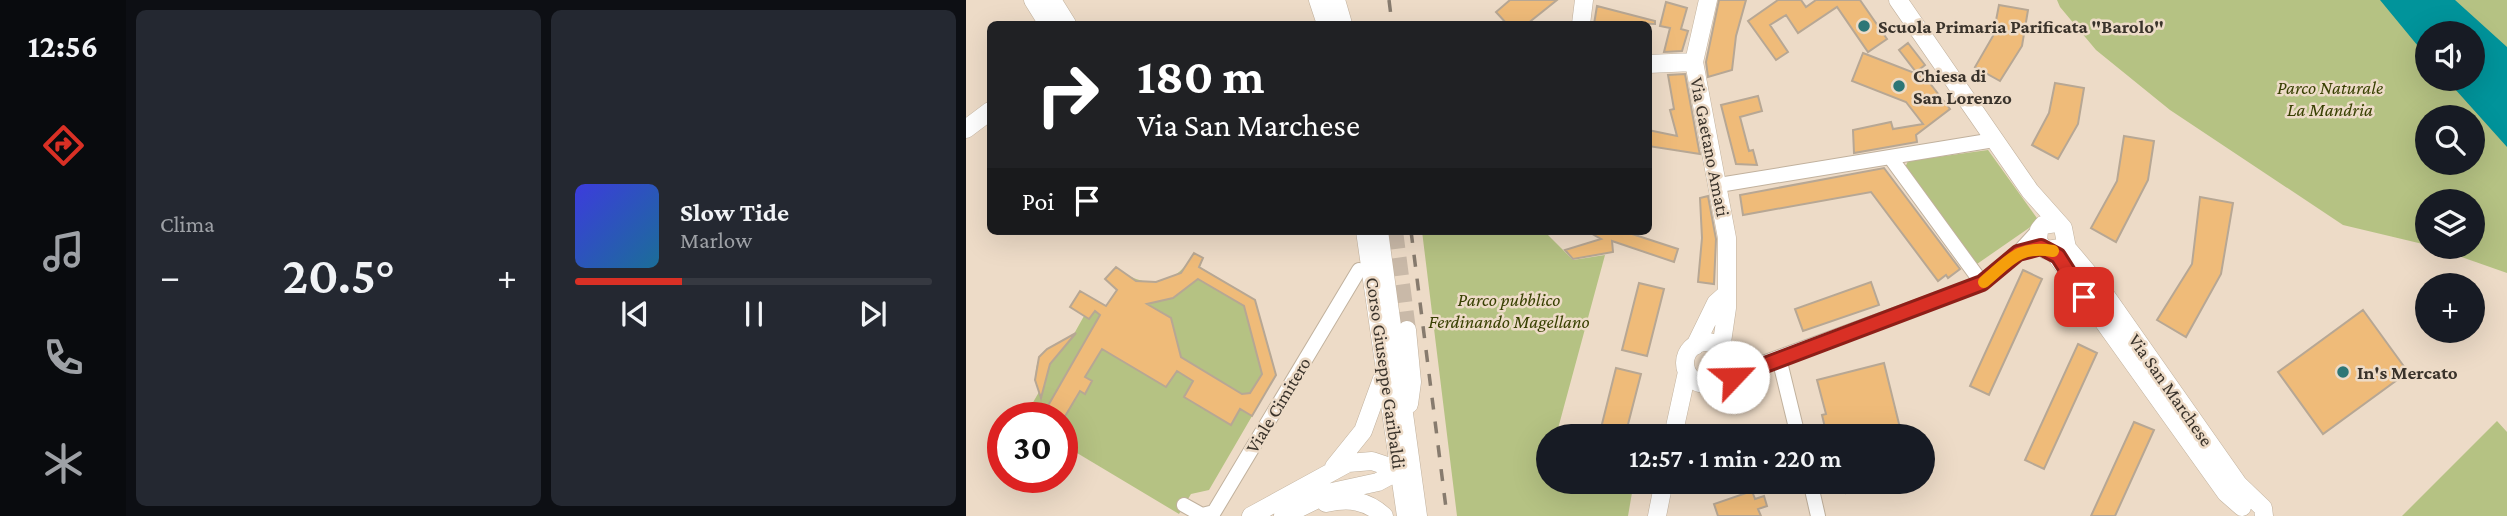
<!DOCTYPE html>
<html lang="it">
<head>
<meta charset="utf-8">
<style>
  :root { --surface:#171b24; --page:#242831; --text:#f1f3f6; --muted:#9ea1a6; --line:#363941; --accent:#d93025 }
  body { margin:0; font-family:"Crimson Pro",serif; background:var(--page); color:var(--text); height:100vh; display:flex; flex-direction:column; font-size:26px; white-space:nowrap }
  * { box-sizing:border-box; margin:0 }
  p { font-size:23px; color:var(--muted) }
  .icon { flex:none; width:38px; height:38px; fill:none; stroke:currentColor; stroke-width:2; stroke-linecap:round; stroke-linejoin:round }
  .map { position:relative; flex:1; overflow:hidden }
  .details { display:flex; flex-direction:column; gap:10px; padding:10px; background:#0d0f14; width:840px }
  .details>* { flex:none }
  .guide { position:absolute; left:21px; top:21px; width:665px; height:214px; border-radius:10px; box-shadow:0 7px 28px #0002; background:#202124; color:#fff; overflow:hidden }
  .buttons { position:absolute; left:1449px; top:21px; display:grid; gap:14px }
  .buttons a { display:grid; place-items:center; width:70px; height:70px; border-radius:50%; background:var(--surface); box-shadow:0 7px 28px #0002; font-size:35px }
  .speed { position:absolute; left:21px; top:402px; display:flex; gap:14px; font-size:35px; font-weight:700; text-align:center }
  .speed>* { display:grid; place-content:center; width:91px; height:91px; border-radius:50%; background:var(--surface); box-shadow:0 7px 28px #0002; line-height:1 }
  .speed .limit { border:10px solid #d22; background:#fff; color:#111 }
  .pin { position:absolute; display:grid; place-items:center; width:60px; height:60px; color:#fff; margin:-30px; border-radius:14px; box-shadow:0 4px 10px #0006 }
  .me { position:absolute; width:77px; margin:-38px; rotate:66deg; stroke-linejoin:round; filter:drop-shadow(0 0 5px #0008) }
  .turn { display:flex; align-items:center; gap:24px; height:147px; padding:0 35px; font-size:32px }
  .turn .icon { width:91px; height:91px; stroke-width:2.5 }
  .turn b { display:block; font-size:49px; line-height:60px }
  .then { display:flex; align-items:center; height:66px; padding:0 35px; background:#0003; gap:14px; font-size:26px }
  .big { font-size:52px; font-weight:600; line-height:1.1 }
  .details .tile { flex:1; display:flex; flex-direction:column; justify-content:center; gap:10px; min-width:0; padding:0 24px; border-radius:10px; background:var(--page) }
  .song { display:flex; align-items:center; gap:21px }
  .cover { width:84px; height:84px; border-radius:10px; background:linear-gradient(135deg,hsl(240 70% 55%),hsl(200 70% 35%)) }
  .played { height:7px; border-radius:4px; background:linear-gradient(90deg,var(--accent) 30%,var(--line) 30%) }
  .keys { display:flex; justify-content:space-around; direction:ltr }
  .heat { display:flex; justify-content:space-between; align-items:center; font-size:38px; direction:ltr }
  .details .tiles { flex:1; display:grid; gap:10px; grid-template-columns:repeat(2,1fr) }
  .trip { position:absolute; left:570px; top:424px; width:399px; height:70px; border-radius:35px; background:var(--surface); box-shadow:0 7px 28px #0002; font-weight:600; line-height:70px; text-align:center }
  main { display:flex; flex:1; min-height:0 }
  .tabs { display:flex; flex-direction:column; width:126px; justify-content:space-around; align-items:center; background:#090b0e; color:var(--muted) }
  .tabs .icon { width:49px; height:49px }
  .tabs .active { color:var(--accent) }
  .tabs b { font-size:32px; color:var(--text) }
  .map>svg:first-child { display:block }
</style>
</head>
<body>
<main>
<nav class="tabs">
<b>12:56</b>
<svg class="icon active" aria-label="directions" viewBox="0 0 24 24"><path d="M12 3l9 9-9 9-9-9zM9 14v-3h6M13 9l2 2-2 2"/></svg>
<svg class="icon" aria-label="music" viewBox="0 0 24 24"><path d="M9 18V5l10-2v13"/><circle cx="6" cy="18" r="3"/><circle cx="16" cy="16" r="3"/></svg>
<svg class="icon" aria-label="phone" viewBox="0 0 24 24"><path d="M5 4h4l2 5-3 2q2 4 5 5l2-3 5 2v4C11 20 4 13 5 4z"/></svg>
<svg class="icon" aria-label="climate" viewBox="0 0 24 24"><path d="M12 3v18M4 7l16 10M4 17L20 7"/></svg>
</nav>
<section class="details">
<div class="tiles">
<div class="tile"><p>Clima</p>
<div class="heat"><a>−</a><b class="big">20.5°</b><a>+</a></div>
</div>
<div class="tile">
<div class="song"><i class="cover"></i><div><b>Slow Tide</b><p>Marlow</p></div></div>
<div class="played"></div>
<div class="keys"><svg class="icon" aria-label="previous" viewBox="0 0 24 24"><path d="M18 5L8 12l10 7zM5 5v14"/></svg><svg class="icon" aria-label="pause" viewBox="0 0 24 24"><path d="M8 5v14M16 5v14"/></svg><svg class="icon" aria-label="next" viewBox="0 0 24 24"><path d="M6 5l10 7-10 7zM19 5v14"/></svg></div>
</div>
</div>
</section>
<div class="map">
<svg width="1541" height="516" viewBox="0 0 1541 516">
  <rect width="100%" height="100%" fill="#eddbc7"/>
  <path fill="#b5c283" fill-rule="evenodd" d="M1091,0H1541V273L1467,247H1507V201H1461V245L1377,225L1204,110L1130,50L1094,7ZM1461,33H1507V79H1461ZM1461,117H1507V163H1461Z
    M1022,150L1073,221L1011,264L937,172L942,161Z
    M456,231H578L607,260L639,255L590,436H583V481H668L662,516H491Z
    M228,253L237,258L234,267L289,300L310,375L243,490L225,494L213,514L96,444V418H58L73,392C64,366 74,344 104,341L118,316L104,307L114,291L139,309L151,290L139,279L150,267C180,291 209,287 228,253Z
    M1531,421L1541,432V516H1436Z"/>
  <path fill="#01949b" d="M1414,0H1489L1541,47V147L1480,79H1507V33H1461V57Z"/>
  <path fill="#efbb79" stroke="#b7a794" stroke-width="2" fill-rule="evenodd" d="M544,0H591L561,24H541L530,12Z
    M753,0H780L770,36L766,70L742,77L740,62Z
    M812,0H835L840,7L850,0H894L921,39L902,52L871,7L832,33L820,15L804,25L822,52L810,60L782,21Z
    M700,2L721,8L715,29L722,31L716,51L698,52L704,28L694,26Z
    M1033,5L1062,10L1056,46L1034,81L1009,67L1027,36Z
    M631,6L689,21V24L644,22V24H628Z
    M942,43L959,65L950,72L933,50Z
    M897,53L959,77L984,109L950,135L951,142L888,153L887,130L925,122L927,129L957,124L940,102L886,81Z
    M719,74L733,150L734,154L682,146V130L711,136L704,110L708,109L702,75Z
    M1089,83L1118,88L1112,124L1092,159L1066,145L1083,113Z
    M792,96L796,111L774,117L783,151L787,150L791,165L770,164L755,105Z
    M1158,136L1188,141L1182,180L1150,242L1125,228L1151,181Z
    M918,168L994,269L982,278L980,275L972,281L905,192L777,215L774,195Z
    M742,196L750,239L748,284L732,282L736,238L734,198Z
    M1234,197L1267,203L1255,274L1220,337L1191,320L1226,264Z
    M621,231H657L712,249L708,262L646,241L647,252L607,259L599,250L635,239Z
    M228,253L237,258L233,267L289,300L310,375L286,416L274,409L265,425L218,397L227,381L211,371L200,387L136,349L119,377L126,381L119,394L114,391L98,418H75L134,315L129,311L123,319L104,307L114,291L140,306L151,290L139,279L150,267L170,281L190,282L215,273ZM232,279L278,306L296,374L284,393L276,394L215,357L205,318L181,304L207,298Z
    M1057,270L1076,279L1023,395L1004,386Z
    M905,282L913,305L837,331L829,309Z
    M673,283L698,289L681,356L656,350Z
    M1397,310L1442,372L1357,434L1312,372Z
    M110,333L84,364L75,398L69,380L73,357L81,349Z
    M1112,344L1131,353L1078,469L1059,460Z
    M918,363L936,436H861L856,415L860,414L851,380Z
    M650,368L675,374L659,436H633Z
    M1168,422L1188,430L1149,516H1125Z
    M877,481H913V485L880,493Z
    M786,491L789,499L798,496L801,506L792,509L795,516H752L748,504Z"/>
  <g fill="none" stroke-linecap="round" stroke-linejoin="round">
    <path stroke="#c9b9a8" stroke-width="18" stroke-dasharray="18 9" stroke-linecap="butt" d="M428,231L441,330"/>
    <defs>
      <path id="minor" d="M924,157L1016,283
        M753,185L1028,140
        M813,358L832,436
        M761,361L797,363L1016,283L1052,253L1073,230
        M754,378L793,367
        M844,481L852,516
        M218,505L236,515L248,512L393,270"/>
      <path id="tertiary" d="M67,0L82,24
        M86,0L101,24
        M352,0L360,24
        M370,0L377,24
        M742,0L728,62L761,238V308L755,349
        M932,0L1064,191L1097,228L1101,248L1133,286L1272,484L1297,508L1298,516
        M615,24L618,0
        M682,64L728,62
        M0,129L24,111
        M1090,223L1077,225L1073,230L1072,242L1080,250L1095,248
        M399,231L440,516
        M413,231L452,516
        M1087,251L1260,493L1276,507
        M441,330L446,382L443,404
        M719 363a21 21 0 1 1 42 0a21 21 0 1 1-42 0Z
        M729,346L750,303L759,295
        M707,436L721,372
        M368,467L397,431L417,376
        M360,503C383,498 400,500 418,516
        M285,516L382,463L406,461L433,470
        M317,516L366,492L412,482L438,468
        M691,516L698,481"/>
    </defs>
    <use href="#minor" stroke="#c1b19d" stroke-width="16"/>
    <use href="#tertiary" stroke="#c1b19d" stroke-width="19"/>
    <use href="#minor" stroke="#fff" stroke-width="14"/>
    <use href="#tertiary" stroke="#fff" stroke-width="18"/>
    <path stroke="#877b6e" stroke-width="3.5" stroke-dasharray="12 12" stroke-linecap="butt" d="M423,0L426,24
      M445,231L481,516"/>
  </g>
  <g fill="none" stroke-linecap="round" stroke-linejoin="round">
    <defs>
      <path id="route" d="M767,377L1016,283L1052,253L1075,247L1092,256L1118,297"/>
    </defs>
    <use href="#route" stroke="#8d1f18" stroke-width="18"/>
    <use href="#route" stroke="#d93025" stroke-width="12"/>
    <path stroke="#f59e0b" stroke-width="12" d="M1018,282C1044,260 1053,245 1087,251"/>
  </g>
  <g fill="#2d7676" stroke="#eddbc7" stroke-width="2.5">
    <circle cx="898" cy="26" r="7"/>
    <circle cx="933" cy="86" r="7"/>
    <circle cx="1377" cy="372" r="7"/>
  </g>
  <g text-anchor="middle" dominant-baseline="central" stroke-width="5" stroke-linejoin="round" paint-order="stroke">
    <g font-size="19" font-weight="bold" fill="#3a332b" stroke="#eddbc7" text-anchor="start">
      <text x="912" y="26">Scuola Primaria Parificata "Barolo"</text>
      <text x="947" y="75">Chiesa di<tspan x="947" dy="22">San Lorenzo</tspan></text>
      <text x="1391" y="372">In's Mercato</text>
    </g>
    <g font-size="19" font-style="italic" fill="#384002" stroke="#eddbc7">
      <text x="1364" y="87">Parco Naturale<tspan x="1364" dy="22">La Mandria</tspan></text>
      <text x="543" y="299">Parco pubblico<tspan x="543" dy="22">Ferdinando Magellano</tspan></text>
    </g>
    <g font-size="19" fill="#3a332b" stroke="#eddbc7">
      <text transform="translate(744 147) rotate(79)">Via Gaetano Amati</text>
      <text transform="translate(420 373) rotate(82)">Corso Giuseppe Garibaldi</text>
      <text transform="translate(1205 390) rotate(55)">Via San Marchese</text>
      <text transform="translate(312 405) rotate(-59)">Viale Cimitero</text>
    </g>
  </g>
</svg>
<div class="buttons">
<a><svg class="icon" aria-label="sound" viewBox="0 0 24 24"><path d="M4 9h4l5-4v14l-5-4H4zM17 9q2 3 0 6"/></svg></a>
<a><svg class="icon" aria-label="search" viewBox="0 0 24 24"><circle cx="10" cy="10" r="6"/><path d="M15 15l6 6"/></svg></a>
<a><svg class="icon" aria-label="layers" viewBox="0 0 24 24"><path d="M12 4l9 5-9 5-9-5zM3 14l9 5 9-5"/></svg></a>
<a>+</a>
</div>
<div class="speed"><div class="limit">30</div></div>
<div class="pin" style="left:1118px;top:297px;background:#d93025"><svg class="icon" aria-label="arrive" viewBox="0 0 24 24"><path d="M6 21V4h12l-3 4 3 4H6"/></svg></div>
<svg class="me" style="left:767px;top:377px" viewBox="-20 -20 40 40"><circle r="19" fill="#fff"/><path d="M0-13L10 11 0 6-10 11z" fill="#d93025"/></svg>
<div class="trip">12:57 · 1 min · 220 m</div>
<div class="guide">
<div class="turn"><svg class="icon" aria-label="right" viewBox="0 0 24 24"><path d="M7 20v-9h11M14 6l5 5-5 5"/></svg><div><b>180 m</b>Via San Marchese</div></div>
<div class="then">Poi<svg class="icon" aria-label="arrive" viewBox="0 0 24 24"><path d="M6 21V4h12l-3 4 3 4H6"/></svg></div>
</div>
</div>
</main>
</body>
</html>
